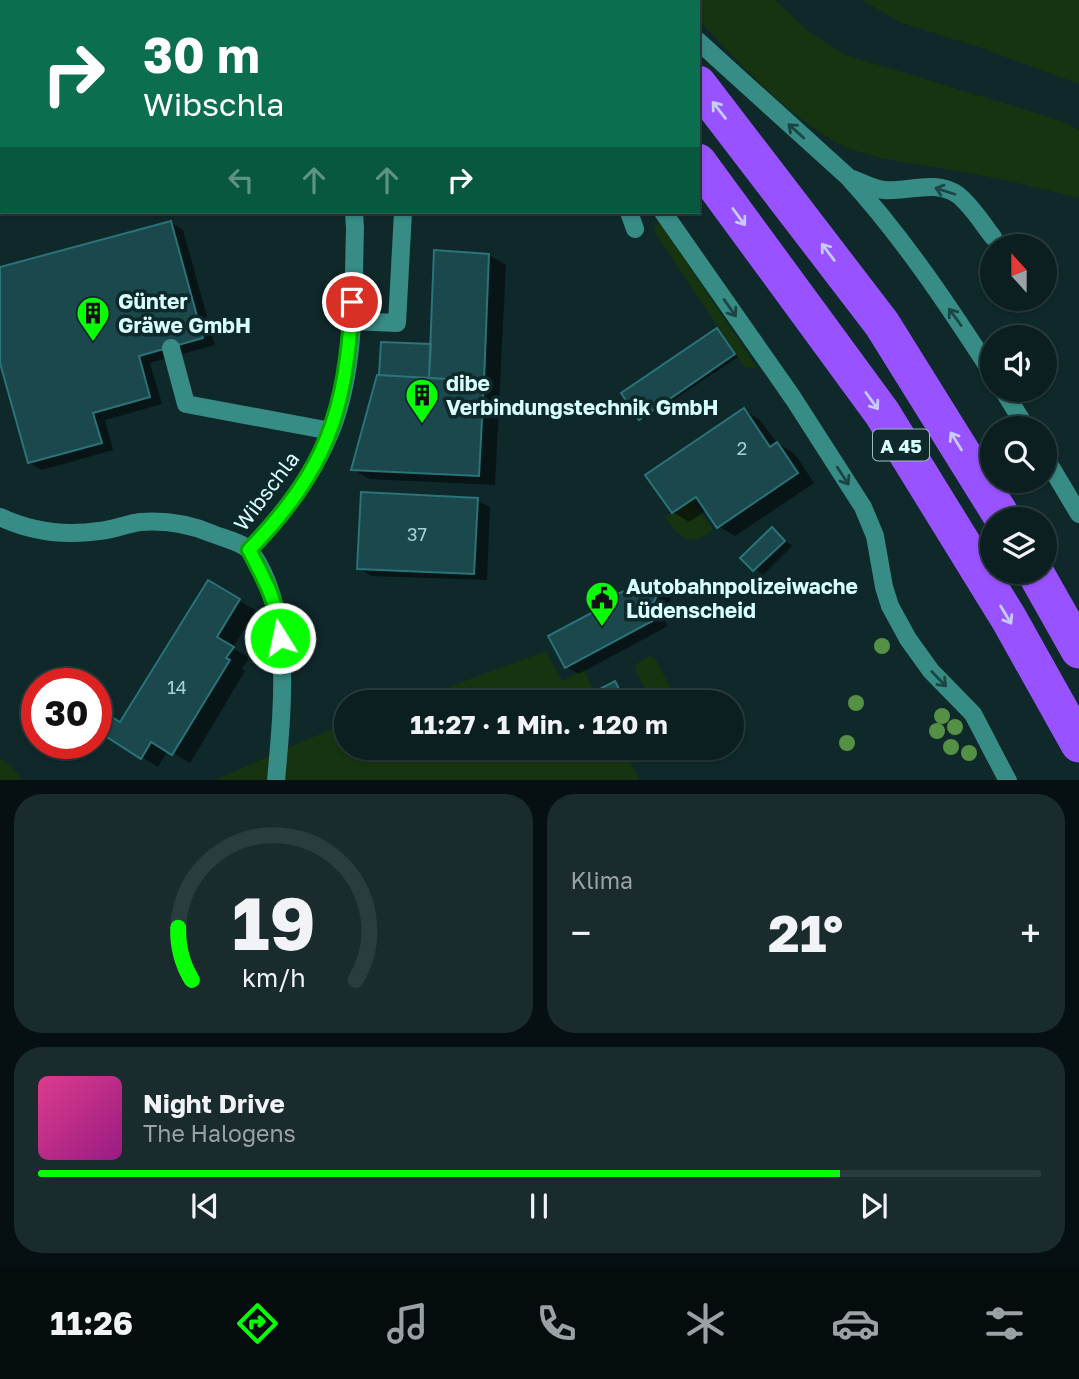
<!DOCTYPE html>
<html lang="de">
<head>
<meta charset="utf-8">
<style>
  :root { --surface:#0b1e20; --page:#192b2d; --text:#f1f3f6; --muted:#9aa2a5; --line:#2b3c3e; --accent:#08ff03 }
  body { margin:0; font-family:"Golos Text",sans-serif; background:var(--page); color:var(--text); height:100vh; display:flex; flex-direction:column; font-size:26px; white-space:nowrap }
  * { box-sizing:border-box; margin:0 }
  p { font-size:23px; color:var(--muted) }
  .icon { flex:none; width:38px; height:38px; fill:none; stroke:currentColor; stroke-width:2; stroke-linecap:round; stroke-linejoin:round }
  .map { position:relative; height:780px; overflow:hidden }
  .details { display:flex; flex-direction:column; gap:14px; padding:14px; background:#061012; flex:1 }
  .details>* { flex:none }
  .guide { position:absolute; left:0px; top:0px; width:700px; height:214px; box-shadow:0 2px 5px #0004,0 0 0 2px var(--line); background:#0b6e4f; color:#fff; overflow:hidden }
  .needle { width:46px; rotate:339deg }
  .controls { position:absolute; left:980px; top:234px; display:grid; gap:14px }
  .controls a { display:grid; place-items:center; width:77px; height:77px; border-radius:50%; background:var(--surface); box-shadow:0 2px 5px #0004,0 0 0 2px var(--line); font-size:35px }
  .speed { position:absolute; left:21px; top:668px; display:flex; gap:14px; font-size:35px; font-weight:700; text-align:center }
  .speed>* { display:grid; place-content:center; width:91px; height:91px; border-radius:50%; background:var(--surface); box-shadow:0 2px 5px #0004,0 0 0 2px var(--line); line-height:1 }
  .speed .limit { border:10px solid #d22; background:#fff; color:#111 }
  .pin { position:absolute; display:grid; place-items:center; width:60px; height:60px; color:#fff; margin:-30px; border:4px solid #fff; border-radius:50%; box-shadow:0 2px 7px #0007 }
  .me { position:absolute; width:77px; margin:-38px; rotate:350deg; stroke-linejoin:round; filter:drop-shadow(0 0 5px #0008) }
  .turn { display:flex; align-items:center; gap:24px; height:147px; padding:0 28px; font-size:32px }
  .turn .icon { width:91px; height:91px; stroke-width:2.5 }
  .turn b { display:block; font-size:49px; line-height:60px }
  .lanes { display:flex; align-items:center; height:66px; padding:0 28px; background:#0003; justify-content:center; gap:35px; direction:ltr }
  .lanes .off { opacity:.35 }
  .big { font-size:52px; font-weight:700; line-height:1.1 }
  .details .widget { flex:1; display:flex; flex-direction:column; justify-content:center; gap:10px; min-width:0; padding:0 24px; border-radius:28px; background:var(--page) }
  .details .dial { align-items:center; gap:0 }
  .dial svg { height:182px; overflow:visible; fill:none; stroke:var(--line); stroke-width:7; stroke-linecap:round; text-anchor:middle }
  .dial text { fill:var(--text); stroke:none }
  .song { display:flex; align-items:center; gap:21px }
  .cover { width:84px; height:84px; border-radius:10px; background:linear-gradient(135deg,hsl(330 70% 55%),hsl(310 70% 35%)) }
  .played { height:7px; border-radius:4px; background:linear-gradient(90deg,var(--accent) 80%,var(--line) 80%) }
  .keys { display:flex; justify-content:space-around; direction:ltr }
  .heat { display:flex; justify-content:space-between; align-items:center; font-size:38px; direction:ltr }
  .details .tiles { flex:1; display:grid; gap:14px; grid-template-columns:1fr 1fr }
  .widget:last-child { grid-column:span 2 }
  .trip { position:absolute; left:334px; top:690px; width:410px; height:70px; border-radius:35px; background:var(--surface); box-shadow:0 2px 5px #0004,0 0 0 2px var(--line); font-weight:700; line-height:70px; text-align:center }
  .tabs { display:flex; height:112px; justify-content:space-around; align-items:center; background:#040c0d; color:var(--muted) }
  .tabs .icon { width:49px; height:49px }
  .tabs .current { color:var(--accent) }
  .tabs b { font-size:32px; color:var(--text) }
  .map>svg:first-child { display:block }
</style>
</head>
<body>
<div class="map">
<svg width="1079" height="781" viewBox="0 0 1079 781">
  <rect width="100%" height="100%" fill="#0f282a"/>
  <path fill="#173411" d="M681,0H775L809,32L846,55L1062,121L1079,130V198C1039,188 999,178 958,171C921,164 867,160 834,141C781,110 739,63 698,19V2Z
    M862,0H1079V84L984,49L900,22Z
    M658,223L661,224L756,366L755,368L745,367L655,233L654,227Z
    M692,500L713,530C688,548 681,539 665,517Z
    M546,651L562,681L584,669L598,702H408Z
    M650,656L655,658L678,702H652L635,669L636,664Z
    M346,724V747H622L640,780L211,781C257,763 300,741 346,724Z
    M0,758L14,769L22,780H0Z"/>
  <path fill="#0007" d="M0,0H146L2,2V133Z
    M171,222L183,230L215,345L150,363L162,404L105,420L113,450L42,470L29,462L0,356V269Z
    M436,252L489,255L506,265L495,485L369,479L353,469L381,377L383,343L432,346Z
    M717,330L738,357L644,420L640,418Z
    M744,410L760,420L777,443L794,453L814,483L735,536L718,526L707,510L689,522L673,512Z
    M477,500L490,507L487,580L371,576L359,568Z
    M772,530L792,546L763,575L742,558Z
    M208,582L255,610L233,648L249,658L242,669L245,671L190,763L168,750L158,767L142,757L121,724Z
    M642,582L651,583L664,591L670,597V604L660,613L668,626L579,674L566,667L600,610L597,606Z
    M615,683L623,688L631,702H606Z
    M631,747H655L658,753L644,761L636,756Z"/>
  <path fill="#1a484c" stroke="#2a7379" stroke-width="2" d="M0,0H127L2,2L0,125Z
    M171,221L203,338L139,356L150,397L93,413L102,443L28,463L0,363V267Z
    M434,250L489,254L484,381L429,378Z
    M717,328L735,354L639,420L621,393Z
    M381,342L431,344L429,378L379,375Z
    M377,375L484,381L479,476L351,470Z
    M744,408L770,447L777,442L798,473L717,528L696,497L672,513L645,475Z
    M361,492L478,498L474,574L357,569Z
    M772,527L785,541L753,571L740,558Z
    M208,580L240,599L217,637L234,647L226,658L230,660L172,755L151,742L141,759L96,730L107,714L120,722Z
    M647,580L656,586L659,591L654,602L649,605L656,619L565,668L548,636L597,610L595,605Z
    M615,681L626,702H604L598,690Z
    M629,747H650L651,748L635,757Z"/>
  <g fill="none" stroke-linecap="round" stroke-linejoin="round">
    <path stroke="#2d484a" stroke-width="18" stroke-dasharray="18 9" stroke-linecap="butt" d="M0,112L2,114"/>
    <path stroke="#378c85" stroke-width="18" d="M307,0L308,2
      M698,41L847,176C902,236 948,305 992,373
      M853,179C863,183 873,189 884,190C908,192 936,179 958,195C972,206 982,223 993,237
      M629,212L635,229
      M663,212L793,398L863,507L875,536L884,587L890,606L908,639L931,671L973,714L1008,781
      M351,321L397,323L403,212
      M171,348L186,404L331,431
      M1003,390L1027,429
      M1045,457L1079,514
      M0,517C32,532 64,536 99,531C113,530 126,524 140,522C166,520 190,524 213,534C223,538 244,543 251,552C294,611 282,712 276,781
      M249,550C283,515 313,476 331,431C356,368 353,294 355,228L354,212"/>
    <path stroke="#9852ff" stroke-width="37" d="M531,0L532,2
      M561,0L562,2
      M625,0L627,2
      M658,0L660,2
      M698,84L882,324L1004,520
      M698,162L882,413L1009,619L1079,744
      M1035,572L1079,650"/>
  </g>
  <g fill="#559145">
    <circle cx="882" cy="646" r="8"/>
    <circle cx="856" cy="703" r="8"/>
    <circle cx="942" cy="716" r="8"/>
    <circle cx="955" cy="727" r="8"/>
    <circle cx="937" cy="731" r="8"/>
    <circle cx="847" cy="743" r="8"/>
    <circle cx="951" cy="747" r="8"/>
    <circle cx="969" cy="753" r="8"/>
  </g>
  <defs><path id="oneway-shaft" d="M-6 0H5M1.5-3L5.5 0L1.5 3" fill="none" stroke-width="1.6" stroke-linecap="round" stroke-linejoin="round" transform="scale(1.75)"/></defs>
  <g stroke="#c4cbff">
    <use href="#oneway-shaft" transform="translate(719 110) rotate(-128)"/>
    <use href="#oneway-shaft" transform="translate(739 217) rotate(54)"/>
    <use href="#oneway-shaft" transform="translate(828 252) rotate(-127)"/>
    <use href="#oneway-shaft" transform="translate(872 401) rotate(54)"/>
    <use href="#oneway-shaft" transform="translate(956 441) rotate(-122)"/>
    <use href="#oneway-shaft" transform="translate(1006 615) rotate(59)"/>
  </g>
  <g stroke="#1b4645">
    <use href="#oneway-shaft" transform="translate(796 131) rotate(-138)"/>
    <use href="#oneway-shaft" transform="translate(945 191) rotate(-162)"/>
    <use href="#oneway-shaft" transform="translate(730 308) rotate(55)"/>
    <use href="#oneway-shaft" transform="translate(955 317) rotate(-126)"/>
    <use href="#oneway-shaft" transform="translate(843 476) rotate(57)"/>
    <use href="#oneway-shaft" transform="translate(939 679) rotate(46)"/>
  </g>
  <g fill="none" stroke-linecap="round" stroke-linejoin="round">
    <defs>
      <path id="route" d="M280,638C279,605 264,578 249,550C327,469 346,412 352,302"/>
    </defs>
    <use href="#route" stroke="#05a602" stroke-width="18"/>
    <use href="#route" stroke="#08ff03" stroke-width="12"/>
  </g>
  <defs>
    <symbol id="building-pin" viewBox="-11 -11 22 30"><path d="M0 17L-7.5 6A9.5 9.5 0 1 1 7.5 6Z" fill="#08ff03" stroke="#0f282a"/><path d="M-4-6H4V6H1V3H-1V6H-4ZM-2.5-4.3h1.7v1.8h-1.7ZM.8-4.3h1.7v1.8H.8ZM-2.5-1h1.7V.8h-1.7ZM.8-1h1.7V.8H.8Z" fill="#111"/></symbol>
    <symbol id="civic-pin" viewBox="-11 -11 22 30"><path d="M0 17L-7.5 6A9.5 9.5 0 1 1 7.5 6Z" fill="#08ff03" stroke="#0f282a"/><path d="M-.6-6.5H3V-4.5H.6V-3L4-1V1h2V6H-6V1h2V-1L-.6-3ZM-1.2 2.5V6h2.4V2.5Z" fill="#111"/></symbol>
  </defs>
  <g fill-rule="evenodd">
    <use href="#building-pin" x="74" y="294" width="38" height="52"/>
    <use href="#building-pin" x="403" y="376" width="38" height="52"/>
    <use href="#civic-pin" x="583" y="579" width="38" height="52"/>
  </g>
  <g text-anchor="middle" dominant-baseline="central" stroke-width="7" stroke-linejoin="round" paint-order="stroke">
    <g font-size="18" fill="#a8d1d2">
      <text x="742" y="448">2</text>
      <text x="417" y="534">37</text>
      <text x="177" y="687">14</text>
    </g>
    <rect fill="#0f282a" stroke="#9bbebf" stroke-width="2" x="873" y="429.5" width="56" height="31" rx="5"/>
    <g font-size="19" font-weight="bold" fill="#d7ffff">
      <text x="901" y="445">A 45</text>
    </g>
    <g font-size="21" font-weight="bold" fill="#d7ffff" stroke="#0f282a" text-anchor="start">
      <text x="118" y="301">Günter<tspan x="118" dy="24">Gräwe GmbH</tspan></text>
      <text x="446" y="383">dibe<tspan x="446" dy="24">Verbindungstechnik GmbH</tspan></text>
      <text x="626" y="586">Autobahnpolizeiwache<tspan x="626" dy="24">Lüdenscheid</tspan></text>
    </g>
    <g font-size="21" fill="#d7ffff" stroke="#0f282a">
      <text transform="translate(266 491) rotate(-53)">Wibschla</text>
    </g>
  </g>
</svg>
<div class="controls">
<a><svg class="needle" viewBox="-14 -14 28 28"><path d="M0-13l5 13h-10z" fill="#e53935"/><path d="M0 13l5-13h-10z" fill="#9aa2a5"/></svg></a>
<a><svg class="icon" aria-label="sound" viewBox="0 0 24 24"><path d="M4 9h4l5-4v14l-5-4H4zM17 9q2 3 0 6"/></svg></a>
<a><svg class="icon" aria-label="search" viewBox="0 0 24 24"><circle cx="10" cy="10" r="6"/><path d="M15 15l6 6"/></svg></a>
<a><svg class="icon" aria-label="layers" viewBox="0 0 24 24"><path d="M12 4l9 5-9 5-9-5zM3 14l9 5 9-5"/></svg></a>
</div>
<div class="speed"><div class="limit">30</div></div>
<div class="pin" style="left:352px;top:302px;background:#d93025"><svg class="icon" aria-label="arrive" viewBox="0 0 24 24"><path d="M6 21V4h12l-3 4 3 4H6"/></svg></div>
<svg class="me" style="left:280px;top:638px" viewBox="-20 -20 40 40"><circle r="17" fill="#08ff03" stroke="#fff" stroke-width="3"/><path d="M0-11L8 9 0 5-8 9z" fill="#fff"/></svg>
<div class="trip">11:27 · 1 Min. · 120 m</div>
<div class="guide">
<div class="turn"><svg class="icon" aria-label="right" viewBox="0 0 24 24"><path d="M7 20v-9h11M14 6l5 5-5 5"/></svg><div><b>30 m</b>Wibschla</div></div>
<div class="lanes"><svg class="icon off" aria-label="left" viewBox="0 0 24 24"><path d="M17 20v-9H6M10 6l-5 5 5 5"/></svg><svg class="icon off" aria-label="ahead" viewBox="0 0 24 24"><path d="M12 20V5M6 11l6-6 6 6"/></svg><svg class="icon off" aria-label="ahead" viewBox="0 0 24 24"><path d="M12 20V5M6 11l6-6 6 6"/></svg><svg class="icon" aria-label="right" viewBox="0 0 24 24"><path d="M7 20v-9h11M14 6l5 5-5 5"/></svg></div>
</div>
</div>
<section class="details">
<div class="tiles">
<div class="widget dial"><svg viewBox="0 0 100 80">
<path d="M14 69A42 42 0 1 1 86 69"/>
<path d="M14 69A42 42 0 0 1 8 46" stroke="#08ff03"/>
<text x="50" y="56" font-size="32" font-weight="700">19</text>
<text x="50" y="72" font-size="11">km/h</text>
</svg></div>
<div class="widget"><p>Klima</p>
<div class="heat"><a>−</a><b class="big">21°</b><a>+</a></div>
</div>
<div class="widget">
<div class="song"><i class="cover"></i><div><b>Night Drive</b><p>The Halogens</p></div></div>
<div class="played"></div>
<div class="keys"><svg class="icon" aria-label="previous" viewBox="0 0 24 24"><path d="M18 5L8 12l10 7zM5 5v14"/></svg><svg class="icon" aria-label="pause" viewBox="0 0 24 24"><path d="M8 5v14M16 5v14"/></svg><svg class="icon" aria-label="next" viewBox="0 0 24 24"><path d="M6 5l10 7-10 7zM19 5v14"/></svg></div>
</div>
</div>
</section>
<nav class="tabs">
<b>11:26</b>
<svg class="icon current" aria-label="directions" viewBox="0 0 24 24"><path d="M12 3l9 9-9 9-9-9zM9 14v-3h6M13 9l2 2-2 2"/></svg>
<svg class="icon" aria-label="music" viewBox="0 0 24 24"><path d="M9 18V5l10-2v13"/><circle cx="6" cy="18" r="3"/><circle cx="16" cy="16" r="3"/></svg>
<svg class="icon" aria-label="phone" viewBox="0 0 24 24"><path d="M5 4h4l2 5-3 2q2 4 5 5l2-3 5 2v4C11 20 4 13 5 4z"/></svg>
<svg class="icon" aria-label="climate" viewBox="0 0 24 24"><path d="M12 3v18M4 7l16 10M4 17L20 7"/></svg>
<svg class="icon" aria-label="car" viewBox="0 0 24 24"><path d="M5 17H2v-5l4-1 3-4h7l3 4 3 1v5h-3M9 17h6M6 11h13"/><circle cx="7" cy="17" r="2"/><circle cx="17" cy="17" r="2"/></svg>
<svg class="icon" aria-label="filters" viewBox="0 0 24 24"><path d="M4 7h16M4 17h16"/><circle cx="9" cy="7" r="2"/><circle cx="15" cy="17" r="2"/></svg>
</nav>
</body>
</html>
